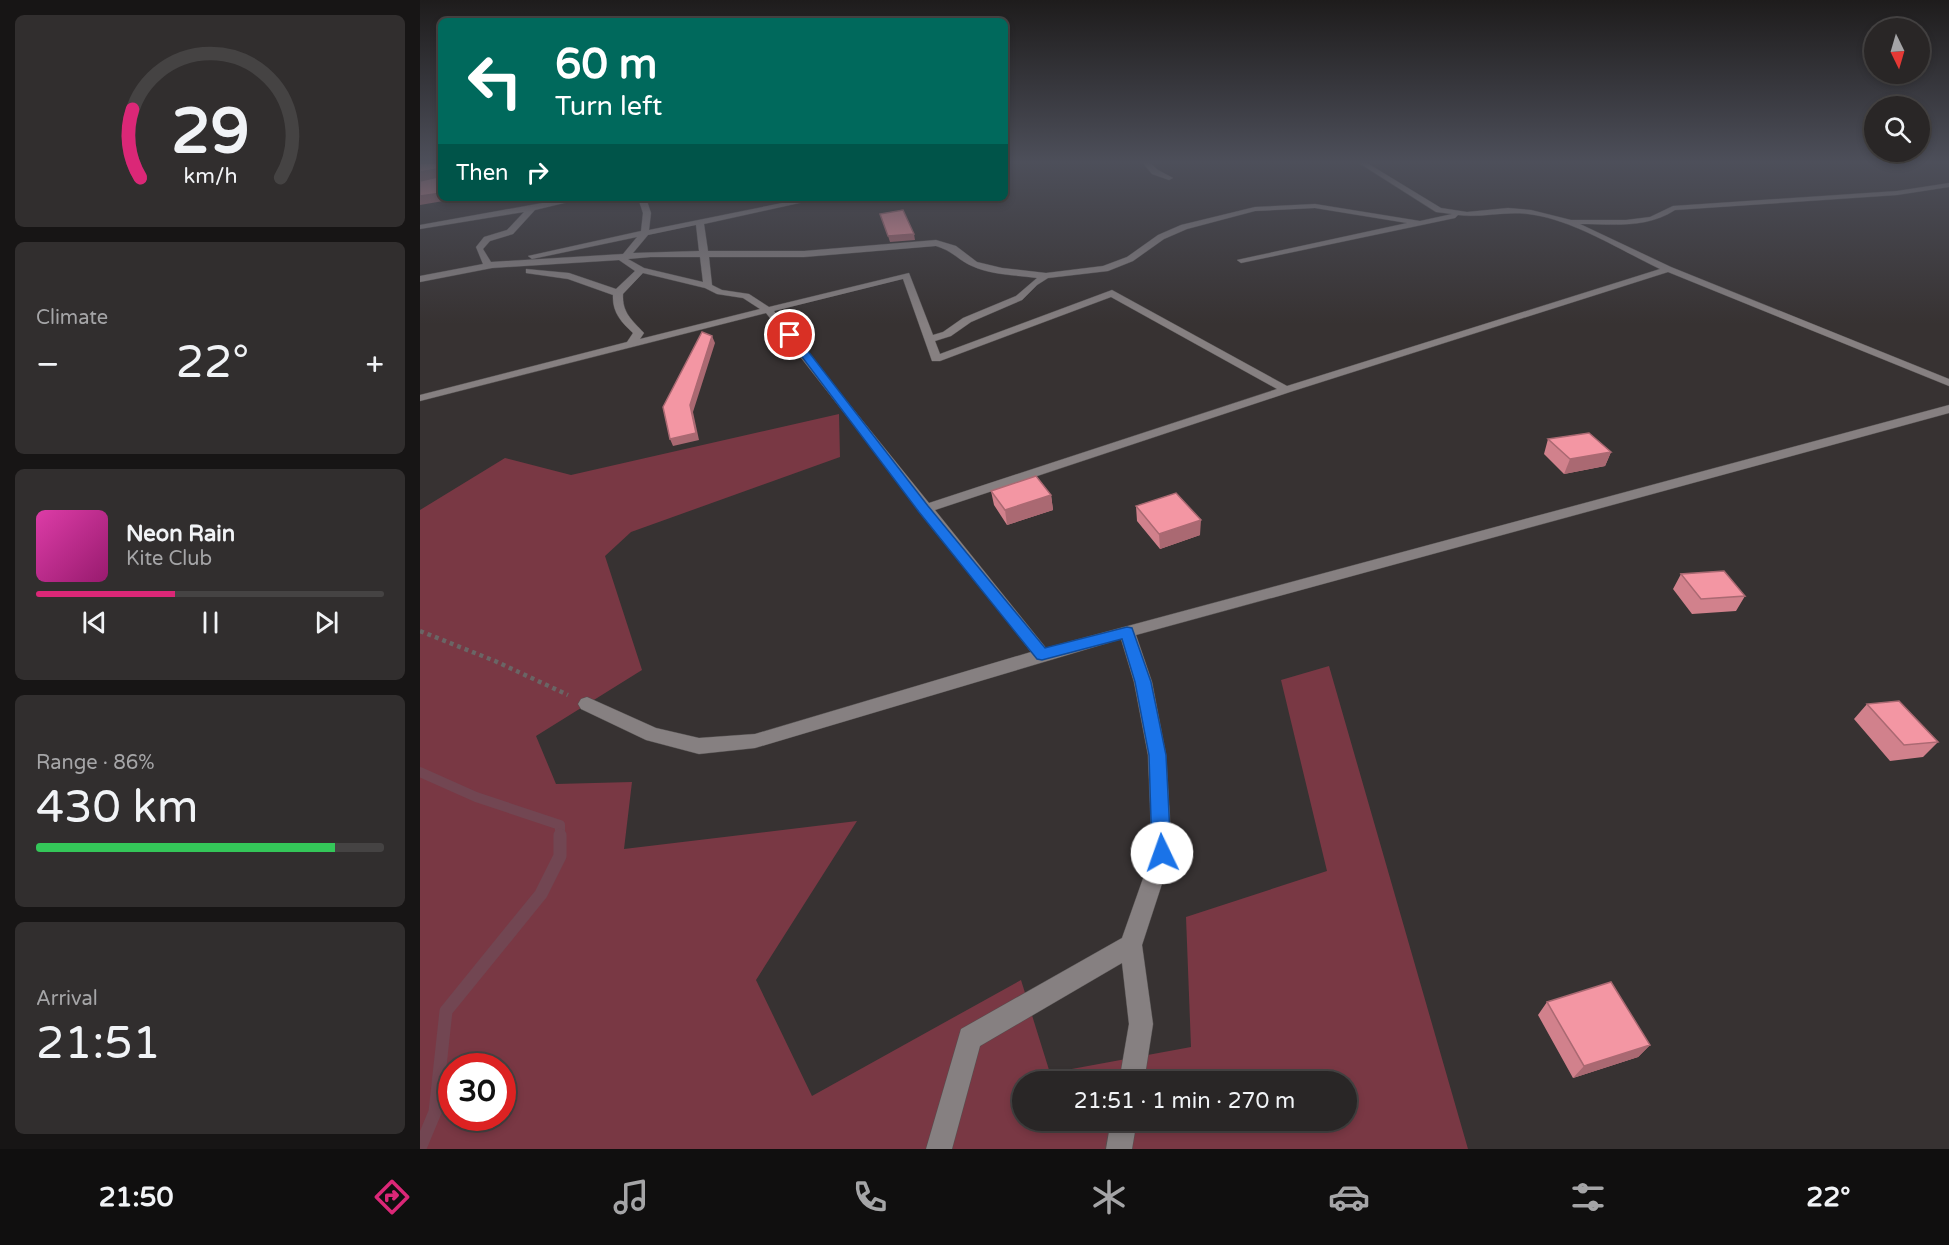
<!DOCTYPE html>
<html lang="en">
<head>
<meta charset="utf-8">
<style>
  :root { --surface:#292626; --page:#312e2e; --text:#f1f3f6; --muted:#a5a5a7; --line:#454343; --accent:#db2777 }
  body { margin:0; font-family:"Varela Round",sans-serif; background:var(--page); color:var(--text); height:100vh; display:flex; flex-direction:column; font-size:22px; white-space:nowrap }
  * { box-sizing:border-box; margin:0 }
  p { font-size:20px; color:var(--muted) }
  .icon { flex:none; width:33px; height:33px; fill:none; stroke:currentColor; stroke-width:2; stroke-linecap:round; stroke-linejoin:round }
  .map { position:relative; flex:1; overflow:hidden }
  .panel { display:flex; flex-direction:column; gap:15px; padding:15px; background:#171515; width:420px }
  .panel>* { flex:none }
  .guide { position:absolute; left:18px; top:18px; width:570px; height:183px; border-radius:9px; box-shadow:0 3px 9px #0003,0 0 0 2px var(--line); background:#00695c; color:#fff; overflow:hidden }
  .needle { width:39px; rotate:175deg }
  .controls { position:absolute; left:1444px; top:18px; display:grid; gap:12px }
  .controls a { display:grid; place-items:center; width:66px; height:66px; border-radius:50%; background:var(--surface); box-shadow:0 3px 9px #0003,0 0 0 2px var(--line); font-size:30px }
  .speed { position:absolute; left:18px; top:1053px; display:flex; gap:12px; font-size:30px; font-weight:700; text-align:center }
  .speed>* { display:grid; place-content:center; width:78px; height:78px; border-radius:50%; background:var(--surface); box-shadow:0 3px 9px #0003,0 0 0 2px var(--line); line-height:1 }
  .speed .limit { border:9px solid #d22; background:#fff; color:#111 }
  .pin { position:absolute; display:grid; place-items:center; width:51px; height:51px; color:#fff; margin:-26px; border:3px solid #fff; border-radius:50%; box-shadow:0 2px 6px #0007 }
  .me { position:absolute; width:66px; margin:-33px; rotate:357deg; stroke-linejoin:round; filter:drop-shadow(0 0 4px #0008) }
  .turn { display:flex; align-items:center; gap:21px; height:126px; padding:0 18px; font-size:27px }
  .turn .icon { width:78px; height:78px; stroke-width:2.5 }
  .turn b { display:block; font-size:42px; line-height:51px }
  .then { display:flex; align-items:center; height:57px; padding:0 18px; background:#0003; gap:12px; font-size:22px }
  .big { font-size:45px; font-weight:600; line-height:1.1 }
  .panel .tile { flex:1; display:flex; flex-direction:column; justify-content:center; gap:9px; min-width:0; padding:0 21px; border-radius:9px; background:var(--page) }
  .panel .dial { align-items:center; gap:0 }
  .dial svg { height:156px; overflow:visible; fill:none; stroke:var(--line); stroke-width:7; stroke-linecap:round; text-anchor:middle }
  .dial text { fill:var(--text); stroke:none }
  .song { display:flex; align-items:center; gap:18px }
  .cover { width:72px; height:72px; border-radius:9px; background:linear-gradient(135deg,hsl(320 70% 55%),hsl(320 70% 35%)) }
  .played { height:6px; border-radius:3px; background:linear-gradient(90deg,var(--accent) 40%,var(--line) 40%) }
  .keys { display:flex; justify-content:space-around; direction:ltr }
  .heat { display:flex; justify-content:space-between; align-items:center; font-size:33px; direction:ltr }
  .charge { height:9px; border-radius:4px; background:linear-gradient(90deg,#34c759 86%,var(--line) 0) }
  .trip { position:absolute; left:592px; top:1071px; width:345px; height:60px; border-radius:30px; background:var(--surface); box-shadow:0 3px 9px #0003,0 0 0 2px var(--line); font-weight:600; line-height:60px; text-align:center }
  .tab-bar { display:flex; height:96px; justify-content:space-around; align-items:center; background:#100f0f; color:var(--muted) }
  .tab-bar .icon { width:42px; height:42px }
  .tab-bar .active { color:var(--accent) }
  .tab-bar b { font-size:27px; color:var(--text) }
  main { display:flex; flex:1; min-height:0 }
  .map>svg:first-child { display:block }
</style>
</head>
<body>
<main>
<section class="panel">
<div class="tile dial"><svg viewBox="0 0 100 80">
<path d="M14 69A42 42 0 1 1 86 69"/>
<path d="M14 69A42 42 0 0 1 10 34" stroke="#db2777"/>
<text x="50" y="56" font-size="32" font-weight="700">29</text>
<text x="50" y="72" font-size="11">km/h</text>
</svg></div>
<div class="tile"><p>Climate</p>
<div class="heat"><a>−</a><b class="big">22°</b><a>+</a></div>
</div>
<div class="tile">
<div class="song"><i class="cover"></i><div><b>Neon Rain</b><p>Kite Club</p></div></div>
<div class="played"></div>
<div class="keys"><svg class="icon" aria-label="previous" viewBox="0 0 24 24"><path d="M18 5L8 12l10 7zM5 5v14"/></svg><svg class="icon" aria-label="pause" viewBox="0 0 24 24"><path d="M8 5v14M16 5v14"/></svg><svg class="icon" aria-label="next" viewBox="0 0 24 24"><path d="M6 5l10 7-10 7zM19 5v14"/></svg></div>
</div>
<div class="tile"><p>Range · 86%</p><b class="big">430 km</b><div class="charge"></div></div>
<div class="tile"><p>Arrival</p><b class="big">21:51</b></div>
</section>
<div class="map">
<svg width="1529" height="1149" viewBox="0 0 1529 1149">
  <rect width="100%" height="100%" fill="#373232"/>
  <path fill="#793844" fill-rule="evenodd" d="M419,414L420,457L211,532L185,556L222,670L116,736L136,784L212,782L204,849L437,821L336,980L392,1096L601,980L630,1073L771,1047L766,917L907,871L861,680L909,666L1048,1149H0V510L85,458L151,475ZM32,1066H82V1118H32ZM603,1082H927V1120H603Z"/>
  <g fill="none" stroke-linecap="round" stroke-linejoin="round">
    <path stroke="#724652" stroke-width="10" d="M0,772L56,797L140,825V836"/>
    <path stroke="#724652" stroke-width="13" d="M0,1148L15,1112L26,1011L121,894L140,856V835"/>
    <defs>
      <path id="minor" d="M723,163H730L738,170L753,178L749,180L732,174Z
        M939,163H947L1021,208L1047,212L1088,208L1111,210L1151,220H1206L1230,217L1253,206L1477,191L1529,183V187L1477,195L1255,210C1226,229 1192,224 1160,224L1251,267L1529,379V386L1248,272L870,392L515,510L626,648L1529,405V413L716,635L732,682L746,755L752,853L722,945L733,1024L724,1082H699L709,1024L702,963L560,1046L532,1149H506L541,1029L702,938L732,853L728,755L714,682L701,639L335,748L279,754L226,740L161,709L158,704L161,699L167,697L236,728L279,738L335,734L611,652L346,313L0,401V395L207,342L213,333C201,322 192,312 193,295L148,279L106,273V269L149,273L196,289L215,271L199,260L72,268L0,282V276L63,264L56,247L64,237L87,230L104,212L0,229V225L150,198H165L115,210L93,234L70,241L63,249L71,262L203,254L217,237L112,259L108,256L221,231L223,213L218,198H226L231,213L229,230L387,198H402L284,224L288,251H384L516,240L536,246L557,262L582,268L626,273L683,266L707,257L738,235L761,225L835,207L895,204L1000,221L1032,214L1016,212ZM895,208L987,223L817,260L821,263L1035,218L1038,215C1061,218 1084,211 1108,214C1152,219 1200,250 1240,269L867,386L692,290L520,354L515,341L531,336L551,322L602,300L617,285L628,278L688,271L713,261L744,239L767,229L835,211ZM276,225L279,251L213,253L228,235ZM516,246C533,251 538,260 552,266C571,275 596,275 617,278L596,296L543,318L523,332L513,335L489,273L349,307L329,294L302,290L292,285L289,257H384ZM231,257H280L283,282L224,268L208,259ZM223,273L285,288L297,294L323,298L340,309L220,339L224,333C212,320 202,313 203,294ZM483,279L512,361H520L691,297L857,389L509,503L354,311Z
        M691,1120H717L712,1149H686Z"/>
    </defs>
    <use href="#minor" stroke="#545050" stroke-width="1"/>
    <path stroke="#6a6565" stroke-width="4.5" stroke-dasharray="4 4" stroke-linecap="butt" d="M0,631L75,661L148,695"/>
    <use href="#minor" fill="#868081" fill-rule="evenodd"/>
  </g>
  <path fill="#d1818c" d="M1128,439L1191,452L1185,466L1144,474L1124,454Z
    M571,491L631,495L633,510L587,525L574,505Z
    M716,506L780,535L740,549L717,521Z
    M1261,574L1325,596L1316,611L1272,614L1253,589Z
    M1447,704L1518,742L1503,757L1470,761L1434,719Z
    M1127,1002L1230,1045L1218,1057L1153,1078L1118,1015Z"/>
  <path fill="#aa6972" d="M16,169L21,177L0,181V172Z
    M21,193V198H41L0,205V196Z
    M494,234L495,240L470,242L468,236Z
    M292,336L295,343L273,412L279,440L253,446L250,439L270,405Z
    M1191,452L1185,466L1144,474L1150,459Z
    M631,495L633,510L587,525L585,510Z
    M781,520L780,535L740,549L739,534Z
    M1230,1045L1218,1057L1153,1078L1164,1066Z"/>
  <path fill="#f396a3" stroke="#aa6972" stroke-width="1.5" d="M0,163H21V193L0,196V181L18,177L16,169L0,172Z
    M483,210L494,234L468,236L460,214Z
    M282,332L292,336L270,405L276,433L250,439L243,407Z
    M1169,433L1191,452L1150,459L1128,439Z
    M616,476L631,495L585,510L571,491Z
    M756,493L781,520L739,534L716,506Z
    M1304,571L1325,596L1281,599L1261,574Z
    M1479,701L1518,742L1484,745L1447,704Z
    M1191,982L1230,1045L1164,1066L1127,1002Z"/>
  <linearGradient id="sky" x2="0" y2="1"><stop stop-color="#1e1c1c"/><stop offset="0.5" stop-color="#4d4f5a"/><stop offset="1" stop-color="#4d4f5a" stop-opacity="0"/></linearGradient>
  <rect width="1529" height="324" fill="url(#sky)"/>
  <path fill="#1a73e8" stroke="#114b97" stroke-width="1.5" d="M367,333H374L508,506L625,648L707,627L712,628L731,682L746,755L751,853L748,859L742,862L735,859L732,853L729,755L715,682L702,639L622,660L617,659L499,512L367,337Z"/>
</svg>
<div class="controls">
<a><svg class="needle" viewBox="-14 -14 28 28"><path d="M0-13l5 13h-10z" fill="#e53935"/><path d="M0 13l5-13h-10z" fill="#a5a5a7"/></svg></a>
<a><svg class="icon" aria-label="search" viewBox="0 0 24 24"><circle cx="10" cy="10" r="6"/><path d="M15 15l6 6"/></svg></a>
</div>
<div class="speed"><div class="limit">30</div></div>
<div class="pin" style="left:370px;top:335px;background:#d93025"><svg class="icon" aria-label="arrive" viewBox="0 0 24 24"><path d="M6 21V4h12l-3 4 3 4H6"/></svg></div>
<svg class="me" style="left:742px;top:853px" viewBox="-20 -20 40 40"><circle r="19" fill="#fff"/><path d="M0-13L10 11 0 6-10 11z" fill="#1a73e8"/></svg>
<div class="trip">21:51 · 1 min · 270 m</div>
<div class="guide">
<div class="turn"><svg class="icon" aria-label="left" viewBox="0 0 24 24"><path d="M17 20v-9H6M10 6l-5 5 5 5"/></svg><div><b>60 m</b>Turn left</div></div>
<div class="then">Then<svg class="icon" aria-label="right" viewBox="0 0 24 24"><path d="M7 20v-9h11M14 6l5 5-5 5"/></svg></div>
</div>
</div>
</main>
<nav class="tab-bar">
<b>21:50</b>
<svg class="icon active" aria-label="directions" viewBox="0 0 24 24"><path d="M12 3l9 9-9 9-9-9zM9 14v-3h6M13 9l2 2-2 2"/></svg>
<svg class="icon" aria-label="music" viewBox="0 0 24 24"><path d="M9 18V5l10-2v13"/><circle cx="6" cy="18" r="3"/><circle cx="16" cy="16" r="3"/></svg>
<svg class="icon" aria-label="phone" viewBox="0 0 24 24"><path d="M5 4h4l2 5-3 2q2 4 5 5l2-3 5 2v4C11 20 4 13 5 4z"/></svg>
<svg class="icon" aria-label="climate" viewBox="0 0 24 24"><path d="M12 3v18M4 7l16 10M4 17L20 7"/></svg>
<svg class="icon" aria-label="car" viewBox="0 0 24 24"><path d="M5 17H2v-5l4-1 3-4h7l3 4 3 1v5h-3M9 17h6M6 11h13"/><circle cx="7" cy="17" r="2"/><circle cx="17" cy="17" r="2"/></svg>
<svg class="icon" aria-label="filters" viewBox="0 0 24 24"><path d="M4 7h16M4 17h16"/><circle cx="9" cy="7" r="2"/><circle cx="15" cy="17" r="2"/></svg>
<b>22°</b>
</nav>
</body>
</html>
